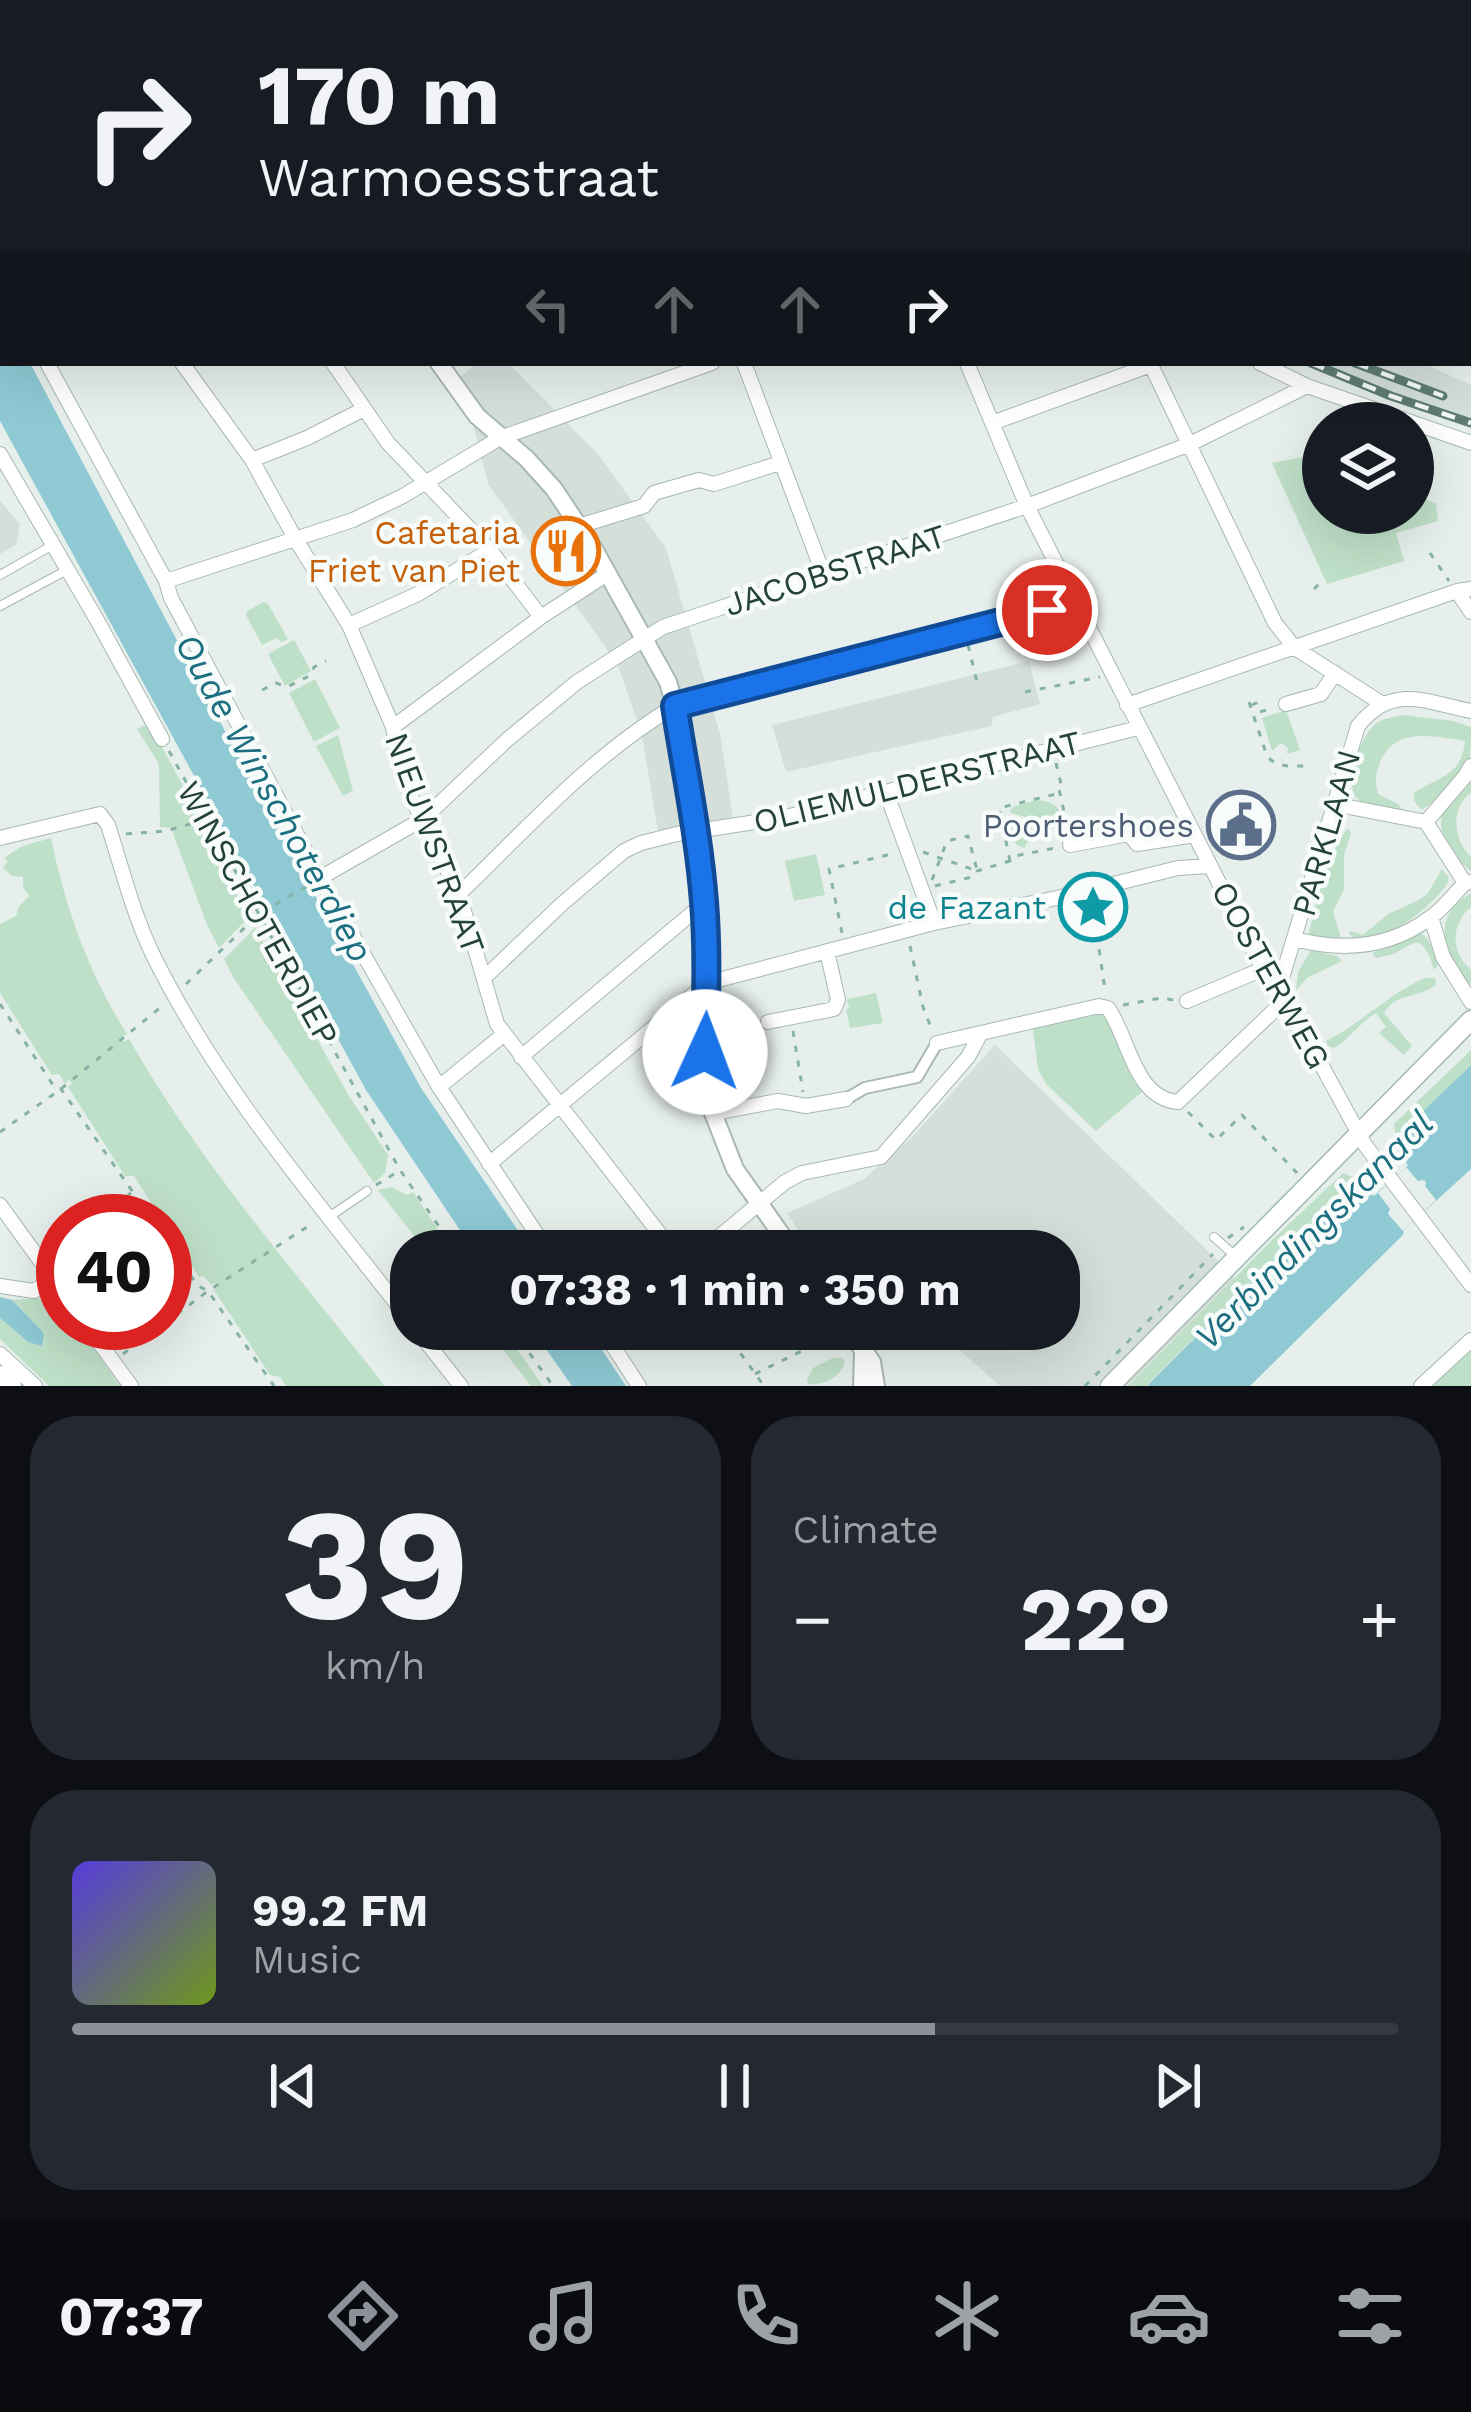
<!DOCTYPE html>
<html lang="en">
<head>
<meta charset="utf-8">
<style>
  :root { --surface:#171b24; --page:#242831; --text:#f1f3f6; --muted:#9ea1a6; --line:#363941; --accent:#8c9099 }
  body { margin:0; font-family:"Work Sans",sans-serif; background:var(--page); color:var(--text); height:100vh; display:flex; flex-direction:column; font-size:45px; white-space:nowrap }
  * { box-sizing:border-box; margin:0 }
  p { font-size:39px; color:var(--muted) }
  .icon { flex:none; width:66px; height:66px; fill:none; stroke:currentColor; stroke-width:2; stroke-linecap:round; stroke-linejoin:round }
  .map { position:relative; height:1386px; overflow:hidden }
  .sheet { display:flex; flex-direction:column; gap:30px; padding:30px; background:#0d0f14; flex:1 }
  .sheet>* { flex:none }
  .top-card { position:absolute; left:0px; top:0px; width:1473px; height:366px; box-shadow:0 12px 48px #0002; background:#171b24; color:var(--text); overflow:hidden }
  .fabs { position:absolute; left:1302px; top:402px; display:grid; gap:24px }
  .fabs a { display:grid; place-items:center; width:132px; height:132px; border-radius:50%; background:var(--surface); box-shadow:0 12px 48px #0002; font-size:60px }
  .speed { position:absolute; left:36px; top:1194px; display:flex; gap:24px; font-size:60px; font-weight:700; text-align:center }
  .speed>* { display:grid; place-content:center; width:156px; height:156px; border-radius:50%; background:var(--surface); box-shadow:0 12px 48px #0002; line-height:1 }
  .speed .limit { border:18px solid #d22; background:#fff; color:#111 }
  .pin { position:absolute; display:grid; place-items:center; width:102px; height:102px; color:#fff; margin:-51px; border:6px solid #fff; border-radius:50%; box-shadow:0 3px 12px #0007 }
  .me { position:absolute; width:132px; margin:-66px; rotate:2deg; stroke-linejoin:round; filter:drop-shadow(0 0 9px #0008) }
  .turn { display:flex; align-items:center; gap:42px; height:252px; padding:0 60px; font-size:54px }
  .turn .icon { width:156px; height:156px; stroke-width:2.5 }
  .turn b { display:block; font-size:84px; line-height:102px }
  .lanes { display:flex; align-items:center; height:114px; padding:0 60px; background:#0003; justify-content:center; gap:60px; direction:ltr }
  .lanes .off { opacity:.35 }
  .big { font-size:90px; font-weight:700; line-height:1.1 }
  .sheet .tile { flex:1; display:flex; flex-direction:column; justify-content:center; gap:18px; min-width:0; padding:0 42px; border-radius:48px; background:var(--page) }
  .sheet .dial { align-items:center; gap:0 }
  .dial b { font-size:156px; line-height:1 }
  .song { display:flex; align-items:center; gap:36px }
  .cover { width:144px; height:144px; border-radius:18px; background:linear-gradient(135deg,hsl(250 70% 55%),hsl(80 70% 35%)) }
  .played { height:12px; border-radius:6px; background:linear-gradient(90deg,var(--accent) 65%,var(--line) 65%) }
  .keys { display:flex; justify-content:space-around; direction:ltr }
  .heat { display:flex; justify-content:space-between; align-items:center; font-size:66px; direction:ltr }
  .sheet .tiles { flex:1; display:grid; gap:30px; grid-template-columns:1fr 1fr }
  .tile:last-child { grid-column:span 2 }
  .trip { position:absolute; left:390px; top:1230px; width:690px; height:120px; border-radius:48px; background:var(--surface); box-shadow:0 12px 48px #0002; font-weight:700; line-height:120px; text-align:center }
  .menu { display:flex; height:192px; justify-content:space-around; align-items:center; background:#090b0e; color:var(--muted) }
  .menu .icon { width:84px; height:84px }
  .menu .on { color:var(--accent) }
  .menu b { font-size:54px; color:var(--text) }
  .map>svg:first-child { display:block }
</style>
</head>
<body>
<div class="map">
<svg width="1471" height="1386" viewBox="0 0 1471 1386">
  <rect width="100%" height="100%" fill="#e6efeb"/>
  <path fill="#d4dfda" d="M1004,0H1406L1396,3H1007Z
    M478,363H508L598,454L666,548L720,734L735,831L660,842L641,732L617,663L488,484L461,376Z
    M1300,363H1422L1471,385V429Z
    M0,501L20,524L16,545L0,554Z
    M1029,661L1040,704L993,717L992,726L786,772L772,725Z
    M995,1045L1247,1289L1139,1386H1000L936,1329H1059V1251H812L787,1213L864,1179L912,1137Z"/>
  <path fill="#bfe0c8" d="M1323,453V513H1413V493L1436,504L1438,521L1396,533L1404,561L1327,584L1272,463Z
    M264,602L268,604L288,639L282,642L276,638L262,645L246,615L247,611Z
    M294,640L311,671L285,686L268,654Z
    M315,679L340,728L314,742L289,693Z
    M1286,710L1300,750L1287,754L1288,748L1281,743L1272,751L1262,718Z
    M1402,715L1453,721L1471,727C1471,737 1471,748 1470,758C1466,774 1437,800 1422,810L1414,801V793C1439,776 1462,776 1465,741C1432,736 1393,726 1379,765C1375,776 1375,783 1378,794L1398,804L1404,811C1390,809 1367,810 1357,798C1343,784 1361,737 1374,725C1382,718 1392,718 1402,715Z
    M149,723L202,821L217,859L249,917L219,948L207,925L171,828L160,827L159,764L137,729Z
    M338,735L353,791L343,796L316,746Z
    M1471,777V793C1450,808 1453,840 1471,857V871C1454,859 1433,830 1444,809C1451,798 1463,789 1471,777Z
    M1036,800C1057,801 1062,810 1065,829L1009,812L1013,807Z
    M1007,817L1044,832L1037,834V839L1026,843L1025,848L1017,845L1007,833Z
    M1348,828L1351,833L1344,855V889L1333,912L1342,941L1308,936C1318,900 1325,857 1348,828Z
    M51,838C65,907 89,974 127,1034L121,1038L123,1042L129,1039C203,1168 295,1271 385,1386H286L280,1377L270,1375L214,1290L217,1286L214,1283L211,1285L204,1276L199,1277L134,1176H125L68,1087L72,1083L69,1080L65,1084L59,1074L52,1075L0,993V924L16,916L19,906L29,896L23,887V877L12,876L3,868L8,861L4,858L22,846Z
    M816,854L825,895L794,901L785,861Z
    M1442,869L1449,878L1447,884C1426,913 1391,937 1355,941L1349,933L1351,931L1363,935L1388,914L1419,900L1428,893Z
    M1471,893V907C1450,924 1451,953 1471,970V984L1465,983C1444,949 1430,918 1471,893Z
    M255,928L349,1096L388,1155L385,1173L374,1183L233,977L224,959Z
    M1419,932C1431,938 1433,952 1438,964L1434,970C1431,959 1427,945 1416,942L1393,954L1376,958L1372,953L1396,945Z
    M1311,950L1337,956L1342,961L1307,978L1296,990L1298,972Z
    M1425,978H1435L1436,985C1419,998 1395,993 1384,1013L1412,1046L1404,1055L1379,1033L1386,1027L1376,1013C1360,1022 1351,1038 1334,1048L1328,1046L1326,1041C1361,1024 1388,994 1425,978Z
    M876,993L883,1023L850,1028L846,1010L849,1008L847,999Z
    M1109,1004L1143,1091L1096,1131L1046,1084L1038,1069L1032,1022Z
    M1471,1050V1065L1396,1137L1394,1124Z
    M1343,1173L1365,1182L1343,1190L1146,1386H1129L1268,1244Z
    M391,1187L407,1195L413,1192L452,1251H426L378,1190Z
    M58,1297L63,1304V1323H76L120,1386H49L0,1339V1318L28,1342H44L42,1331L12,1300Z
    M487,1329H503L543,1386H531Z
    M1471,1347V1386H1428Z
    M833,1358H842L845,1361C842,1377 823,1386 808,1384L807,1380L813,1368Z"/>
  <path fill="#8ec9d4" d="M0,323L3,328V363H30L235,750L421,1088L532,1251H474L366,1090L0,421Z
    M1471,1065V1169L1404,1230L1403,1235L1250,1386H1147L1343,1190L1365,1182L1374,1196L1406,1167L1408,1165L1398,1151L1396,1137Z
    M0,1297L12,1300L42,1331L44,1336L42,1346L28,1342L0,1318Z
    M532,1329H588L626,1386H572Z"/>
  <path fill="#e6efeb" d="M1406,1167L1418,1181L1424,1180L1426,1182L1425,1186L1436,1200L1403,1231L1388,1214L1390,1209L1378,1193Z"/>
  <g fill="none" stroke-linecap="round" stroke-linejoin="round">
    <path stroke="#bfccc8" stroke-width="24" stroke-dasharray="24 12" stroke-linecap="butt" d="M225,3L228,0
      M270,3L273,0
      M0,203L3,200
      M0,240L3,238"/>
    <defs>
      <path id="service" d="M0,575L51,546
        M0,606L67,570
        M329,1217L367,1191
        M1214,1237L1235,1256"/>
      <path id="pedestrian" d="M358,3L362,0
        M0,193L3,192
        M0,275L3,281
        M846,1099L865,1088L917,1077L937,1043"/>
      <path id="minor" d="M696,0L700,3
        M846,0V3
        M26,3L29,0
        M177,3L180,0
        M0,28L3,25
        M1470,79L1471,78
        M0,150L3,147
        M1470,198H1471
        M1470,298H1471
        M0,324L3,322
        M47,363L166,581L171,598L320,878L439,1087L548,1251
        M182,363L252,460L296,540L349,625L393,727L399,761L412,799L459,894L497,1024L673,1251
        M333,363L388,443L490,550L541,617
        M744,363L823,573
        M967,363L1027,506L1263,969L1323,1068L1365,1145L1471,1285
        M1150,363L1275,623L1295,648L1381,703
        M1260,363L1307,386L1471,443
        M992,423L1151,365
        M0,454L97,620L162,739
        M252,460L307,438L362,410
        M579,526L644,506L654,493L699,480L714,484L780,463
        M166,581L353,520L403,496L500,438L712,363
        M1457,591L1471,612
        M349,625L418,594L490,550
        M1286,704L1321,694L1335,673
        M1127,705L1457,591L1471,589
        M393,727L541,617L607,574
        M886,792L934,923
        M1334,804L1426,822L1465,883
        M1426,822L1466,775L1471,766
        M0,838L100,814L108,825C122,868 133,914 153,955C219,1089 320,1205 411,1322
        M1070,845L1129,834L1137,844L1195,835
        M320,878L423,819L508,739L577,682L663,627L1027,506L1190,444L1307,386
        M459,894C528,828 592,755 675,706L1047,610L1074,596
        M1431,917L1443,957L1471,1002
        M1295,939C1344,952 1390,948 1431,917C1444,908 1454,894 1465,883L1471,882
        M484,978L563,903L624,851L641,843L677,834L782,818L1138,728
        M1278,991L1358,726C1392,683 1425,702 1471,711
        M1187,1001L1263,969
        M768,1022L834,1009L838,1000L827,951
        M937,1043L981,1033
        M521,1057L704,903
        M439,1087L503,1035
        M713,1113L778,1101L806,1106L846,1099
        M489,1164L707,983L934,923L1057,898L1178,868L1209,866
        M0,1205L63,1292
        M702,1251L785,1182L802,1173L881,1157L968,1057L981,1033L1099,1006L1108,1008C1130,1040 1134,1098 1178,1102L1284,1001
        M0,1286L34,1291L53,1279
        M85,1323L131,1386
        M416,1329L461,1386
        M602,1329L639,1386
        M0,1354L35,1386
        M1421,1386L1471,1340"/>
      <path id="tertiary" d="M458,3L460,0
        M439,363L477,416L527,459L554,489L594,549L668,682L675,706L696,832L704,903L707,983L705,1052L713,1113L735,1169L793,1251
        M848,1329L872,1362L876,1386
        M862,1386L863,1352"/>
      <path id="secondary" d="M0,1375L12,1386
        M1110,1386L1471,1020"/>
    </defs>
    <use href="#service" stroke="#a8b8b2" stroke-width="10"/>
    <use href="#pedestrian" stroke="#a8b8b2" stroke-width="14"/>
    <use href="#minor" stroke="#a8b8b2" stroke-width="16"/>
    <use href="#tertiary" stroke="#a8b8b2" stroke-width="20"/>
    <use href="#secondary" stroke="#a4bbb3" stroke-width="21"/>
    <path stroke="#86b3a5" stroke-width="3" stroke-dasharray="6 9" stroke-linecap="butt" d="M207,0V3
      M955,0L961,3
      M1470,222L1471,224
      M0,246L3,240
      M1430,553L1449,581
      M1314,589L1324,579
      M968,645L977,682
      M262,690L276,683L287,687L311,675L314,667L326,661
      M1025,692L1100,677
      M1249,702L1267,756C1277,768 1291,766 1306,766
      M1252,705L1256,703L1259,712L1271,709
      M169,751L400,1170L456,1251
      M1056,763L1061,784L1058,785L1069,833
      M126,834L165,831L205,820
      M923,852L977,871
      M1010,861L999,808L1060,793
      M932,880L947,841L968,836L977,870
      M935,886L972,877L977,871L1010,861L1015,856L1055,848
      M1087,906L1098,942L1105,990
      M842,933L829,869L896,853
      M910,946L923,1007L932,1030
      M186,984L259,914L309,885
      M0,1004L55,1088L61,1089L153,1221
      M1123,1005L1161,998L1173,1000
      M745,1013L756,1014
      M793,1031L803,1092
      M1188,1112L1216,1140L1242,1115L1297,1173
      M0,1132L61,1089L161,1007
      M376,1185L399,1171
      M91,1221L131,1193
      M165,1238L198,1286L208,1291L274,1386
      M1228,1238L1244,1227
      M50,1250L63,1241
      M165,1323L208,1291L313,1223
      M512,1329L553,1386
      M723,1329L764,1386
      M123,1354L163,1324
      M755,1374L834,1335
      M1085,1386L1213,1254"/>
    <use href="#service" stroke="#fff" stroke-width="8"/>
    <use href="#pedestrian" stroke="#fff" stroke-width="10"/>
    <use href="#minor" stroke="#fff" stroke-width="14"/>
    <use href="#tertiary" stroke="#fff" stroke-width="16"/>
    <use href="#secondary" stroke="#fff" stroke-width="18"/>
    <defs>
      <path id="rail" d="M732,0L736,3
        M777,0L781,3
        M1311,363L1391,396L1471,423
        M1355,363L1443,396"/>
    </defs>
    <use href="#rail" stroke="#5f7d75" stroke-width="9"/>
    <use href="#rail" stroke="#f7fbf9" stroke-width="4.5" stroke-dasharray="14" stroke-linecap="butt"/>
  </g>
  <g fill="none" stroke-linecap="round" stroke-linejoin="round">
    <defs>
      <path id="route" d="M705,1052C706,1002 708,952 704,902C699,836 685,771 675,706L1047,610"/>
    </defs>
    <use href="#route" stroke="#114b97" stroke-width="30"/>
    <use href="#route" stroke="#1a73e8" stroke-width="21"/>
  </g>
  <defs>
    <symbol id="restaurant-ring" viewBox="-11 -11 22 22"><circle r="9.5" fill="#f7fbf9" stroke="#e8710a" stroke-width="1.5"/><path d="M-5-6h1v4h1v-4h1v4h1v-4h1v5L-1.5 .5V6h-2V.5L-5-1ZM5-6V6H3V1.5H1.5Q1.5-4 5-6Z" fill="#e8710a"/></symbol>
    <symbol id="civic-ring" viewBox="-11 -11 22 22"><circle r="9.5" fill="#f7fbf9" stroke="#5c6f8a" stroke-width="1.5"/><path d="M-.6-6.5H3V-4.5H.6V-3L4-1V1h2V6H-6V1h2V-1L-.6-3ZM-1.2 2.5V6h2.4V2.5Z" fill="#5c6f8a"/></symbol>
    <symbol id="sight-ring" viewBox="-11 -11 22 22"><circle r="9.5" fill="#f7fbf9" stroke="#0f9aa8" stroke-width="1.5"/><path d="M0-6L1.8-2.2L6-1.7L2.9 1.2L3.7 5.4L0 3.3L-3.7 5.4L-2.9 1.2L-6-1.7L-1.8-2.2Z" fill="#0f9aa8"/></symbol>
  </defs>
  <g fill-rule="evenodd">
    <use href="#restaurant-ring" x="528" y="513" width="76" height="76"/>
    <use href="#civic-ring" x="1203" y="787" width="76" height="76"/>
    <use href="#sight-ring" x="1055" y="869" width="76" height="76"/>
  </g>
  <g text-anchor="middle" dominant-baseline="central" stroke-width="9" stroke-linejoin="round" paint-order="stroke">
    <g font-size="33" fill="#c56008" stroke="#f7fbf9" text-anchor="end">
      <text x="520" y="532">Cafetaria<tspan x="520" dy="38">Friet van Piet</tspan></text>
    </g>
    <g font-size="33" fill="#24423a" stroke="#f7fbf9">
      <text transform="translate(835 570) rotate(-18)">JACOBSTRAAT</text>
      <text transform="translate(917 782) rotate(-14)">OLIEMULDERSTRAAT</text>
      <text transform="translate(1326 833) rotate(-74)">PARKLAAN</text>
      <text transform="translate(435 843) rotate(70)">NIEUWSTRAAT</text>
      <text transform="translate(258 913) rotate(61)">WINSCHOTERDIEP</text>
      <text transform="translate(1271 975) rotate(61)">OOSTERWEG</text>
    </g>
    <g font-size="33" fill="#4e5e75" stroke="#f7fbf9" text-anchor="end">
      <text x="1194" y="825">Poortershoes</text>
    </g>
    <g font-size="33" fill="#0d838f" stroke="#f7fbf9" text-anchor="end">
      <text x="1046" y="907">de Fazant</text>
    </g>
    <g font-size="36" font-style="italic" fill="#1c6f80" stroke="#f7fbf9">
      <text transform="translate(274 798) rotate(61)">Oude Winschoterdiep</text>
      <text transform="translate(1314 1230) rotate(-45)">Verbindingskanaal</text>
    </g>
  </g>
</svg>
<div class="fabs">
<a><svg class="icon" aria-label="layers" viewBox="0 0 24 24"><path d="M12 4l9 5-9 5-9-5zM3 14l9 5 9-5"/></svg></a>
</div>
<div class="speed"><div class="limit">40</div></div>
<div class="pin" style="left:1047px;top:610px;background:#d93025"><svg class="icon" aria-label="arrive" viewBox="0 0 24 24"><path d="M6 21V4h12l-3 4 3 4H6"/></svg></div>
<svg class="me" style="left:705px;top:1052px" viewBox="-20 -20 40 40"><circle r="19" fill="#fff"/><path d="M0-13L10 11 0 6-10 11z" fill="#1a73e8"/></svg>
<div class="trip">07:38 · 1 min · 350 m</div>
<div class="top-card">
<div class="turn"><svg class="icon" aria-label="right" viewBox="0 0 24 24"><path d="M7 20v-9h11M14 6l5 5-5 5"/></svg><div><b>170 m</b>Warmoesstraat</div></div>
<div class="lanes"><svg class="icon off" aria-label="left" viewBox="0 0 24 24"><path d="M17 20v-9H6M10 6l-5 5 5 5"/></svg><svg class="icon off" aria-label="ahead" viewBox="0 0 24 24"><path d="M12 20V5M6 11l6-6 6 6"/></svg><svg class="icon off" aria-label="ahead" viewBox="0 0 24 24"><path d="M12 20V5M6 11l6-6 6 6"/></svg><svg class="icon" aria-label="right" viewBox="0 0 24 24"><path d="M7 20v-9h11M14 6l5 5-5 5"/></svg></div>
</div>
</div>
<section class="sheet">
<div class="tiles">
<div class="tile dial"><b>39</b><p>km/h</p></div>
<div class="tile"><p>Climate</p>
<div class="heat"><a>−</a><b class="big">22°</b><a>+</a></div>
</div>
<div class="tile">
<div class="song"><i class="cover"></i><div><b>99.2 FM</b><p>Music</p></div></div>
<div class="played"></div>
<div class="keys"><svg class="icon" aria-label="previous" viewBox="0 0 24 24"><path d="M18 5L8 12l10 7zM5 5v14"/></svg><svg class="icon" aria-label="pause" viewBox="0 0 24 24"><path d="M8 5v14M16 5v14"/></svg><svg class="icon" aria-label="next" viewBox="0 0 24 24"><path d="M6 5l10 7-10 7zM19 5v14"/></svg></div>
</div>
</div>
</section>
<nav class="menu">
<b>07:37</b>
<svg class="icon on" aria-label="directions" viewBox="0 0 24 24"><path d="M12 3l9 9-9 9-9-9zM9 14v-3h6M13 9l2 2-2 2"/></svg>
<svg class="icon" aria-label="music" viewBox="0 0 24 24"><path d="M9 18V5l10-2v13"/><circle cx="6" cy="18" r="3"/><circle cx="16" cy="16" r="3"/></svg>
<svg class="icon" aria-label="phone" viewBox="0 0 24 24"><path d="M5 4h4l2 5-3 2q2 4 5 5l2-3 5 2v4C11 20 4 13 5 4z"/></svg>
<svg class="icon" aria-label="climate" viewBox="0 0 24 24"><path d="M12 3v18M4 7l16 10M4 17L20 7"/></svg>
<svg class="icon" aria-label="car" viewBox="0 0 24 24"><path d="M5 17H2v-5l4-1 3-4h7l3 4 3 1v5h-3M9 17h6M6 11h13"/><circle cx="7" cy="17" r="2"/><circle cx="17" cy="17" r="2"/></svg>
<svg class="icon" aria-label="filters" viewBox="0 0 24 24"><path d="M4 7h16M4 17h16"/><circle cx="9" cy="7" r="2"/><circle cx="15" cy="17" r="2"/></svg>
</nav>
</body>
</html>
